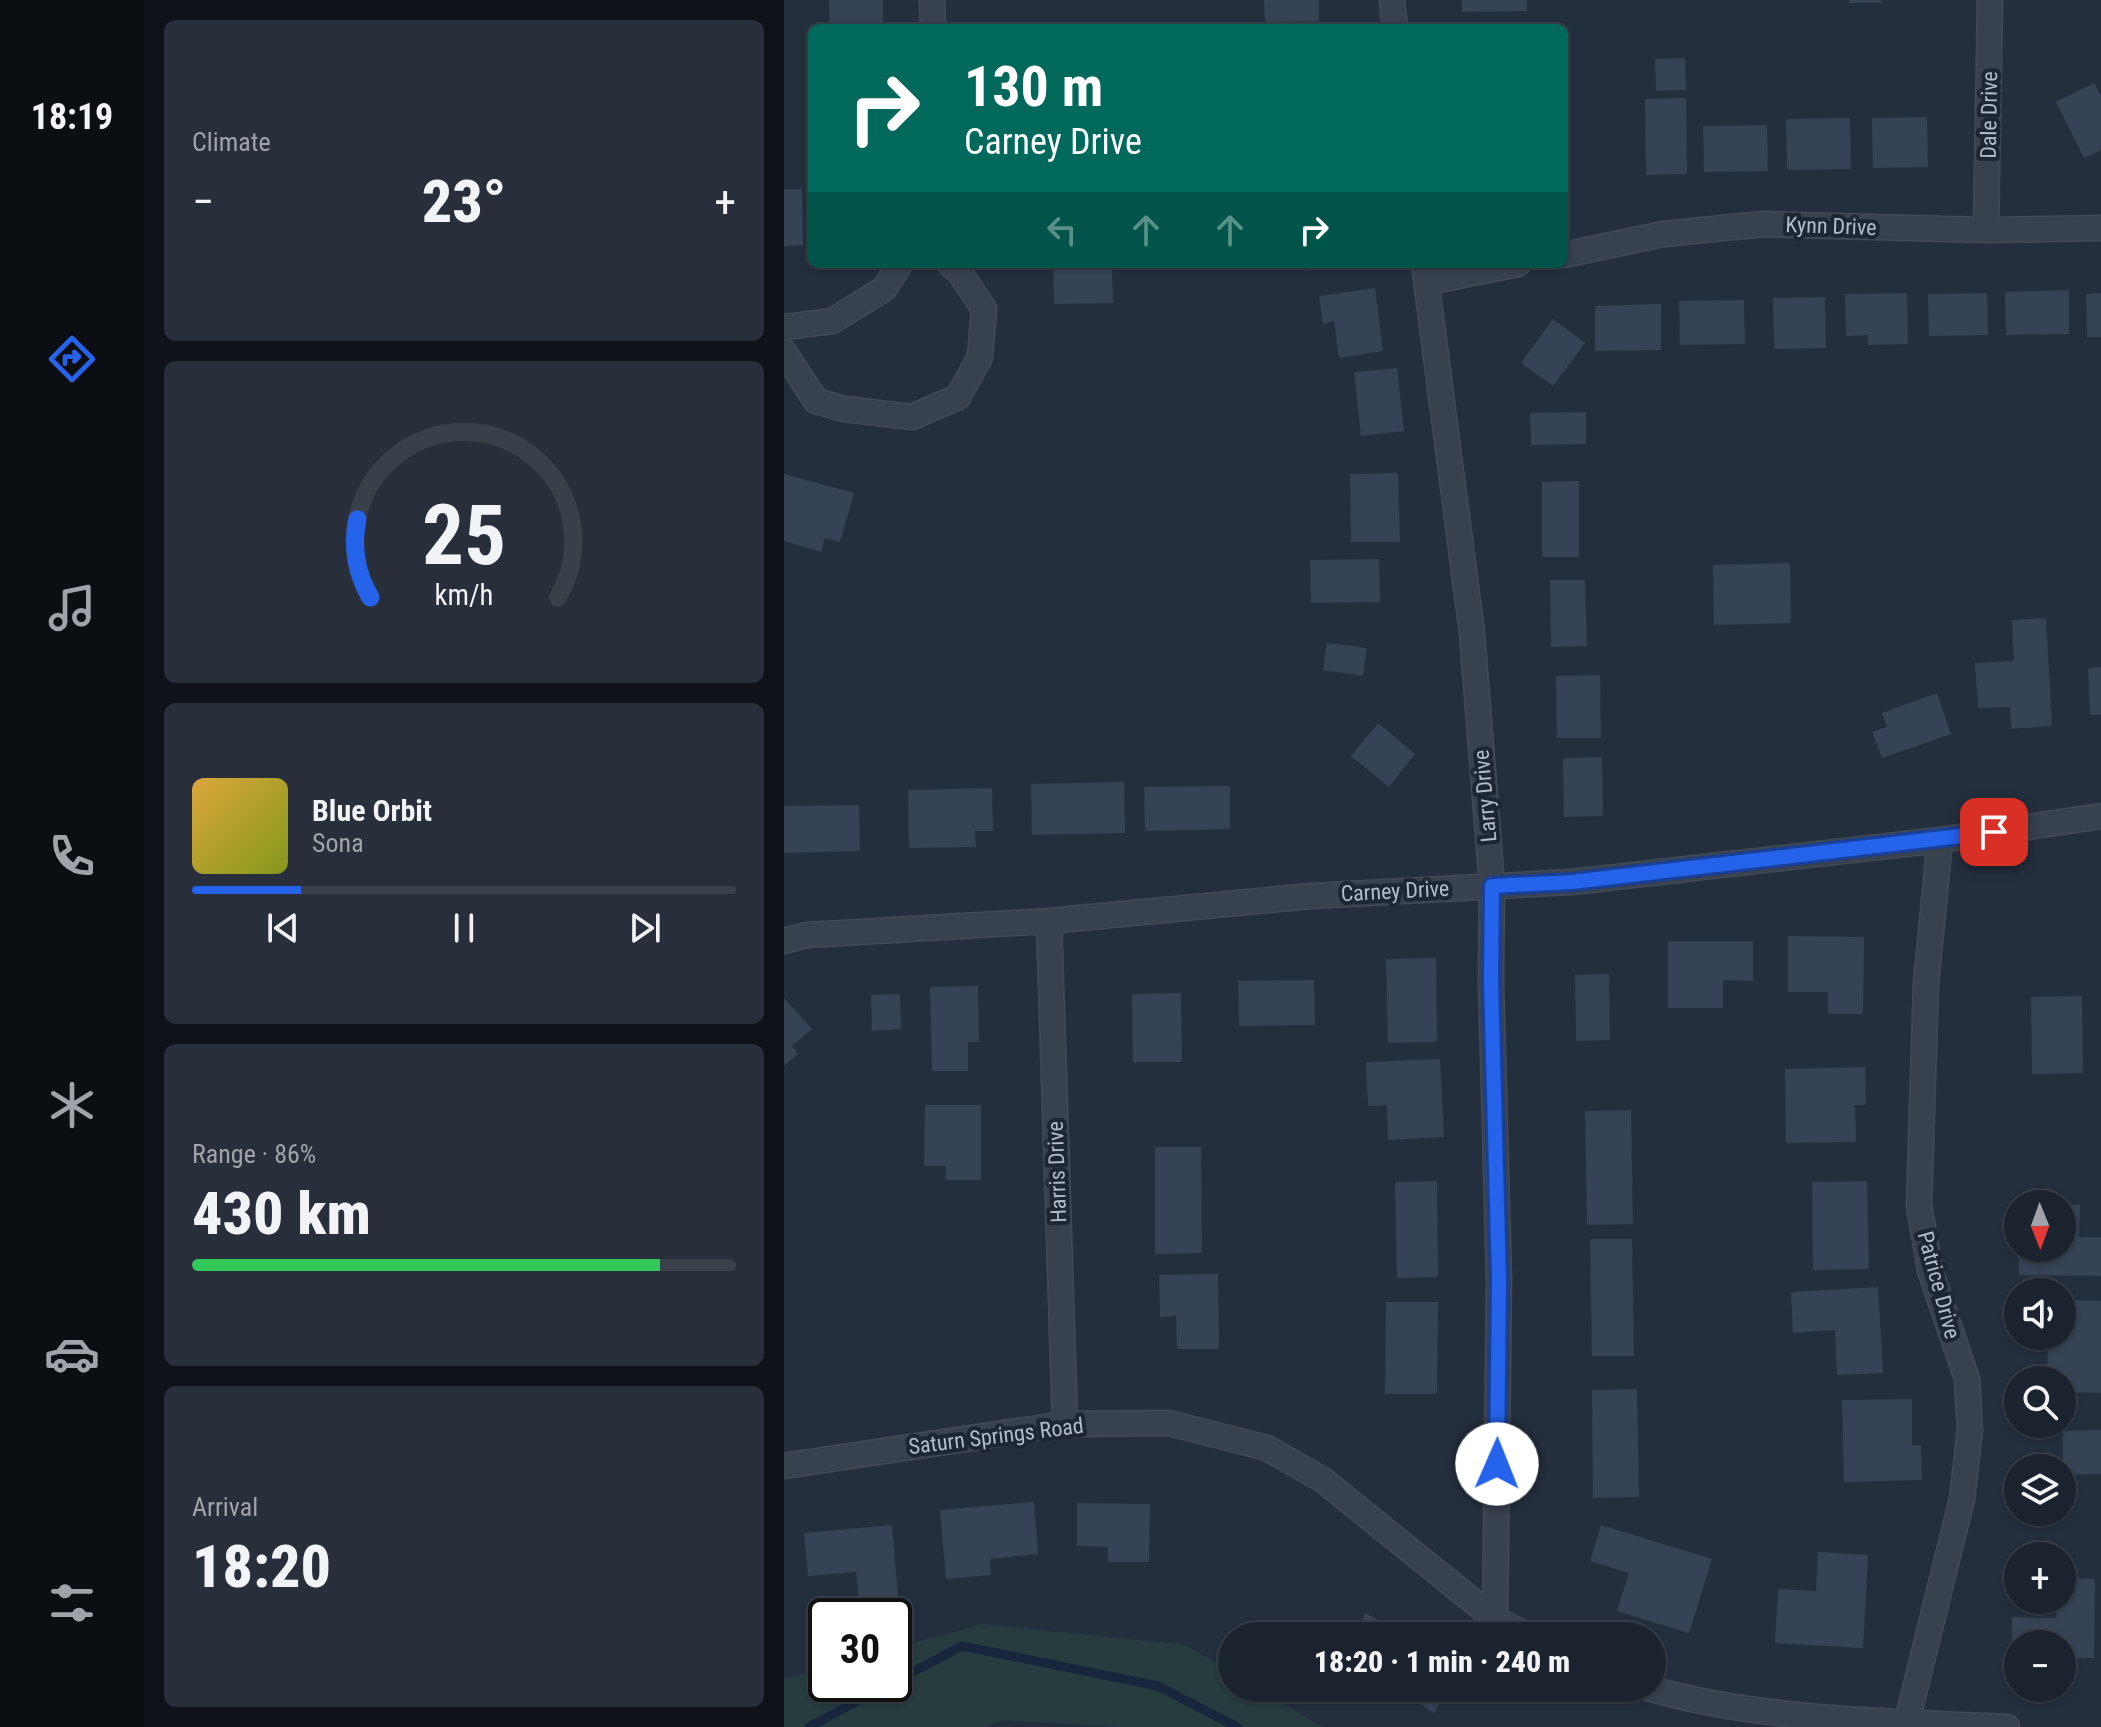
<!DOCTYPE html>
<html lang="en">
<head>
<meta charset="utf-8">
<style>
  :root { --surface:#1b232e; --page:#282f3a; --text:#f1f3f6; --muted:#a0a4aa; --line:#39404a; --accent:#2563eb }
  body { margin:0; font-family:"Roboto Condensed",sans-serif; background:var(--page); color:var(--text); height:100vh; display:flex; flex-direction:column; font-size:30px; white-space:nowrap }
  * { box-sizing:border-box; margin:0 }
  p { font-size:26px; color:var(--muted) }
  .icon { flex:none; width:44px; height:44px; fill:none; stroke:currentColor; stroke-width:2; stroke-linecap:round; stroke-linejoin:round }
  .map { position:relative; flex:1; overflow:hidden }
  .sheet { display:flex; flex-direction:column; gap:20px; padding:20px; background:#0f1319; width:640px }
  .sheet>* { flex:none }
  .top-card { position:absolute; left:24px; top:24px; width:760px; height:244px; border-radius:12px; box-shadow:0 2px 6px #0004,0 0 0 2px var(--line); background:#00695c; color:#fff; overflow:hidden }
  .needle { width:52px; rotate:179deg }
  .controls { position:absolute; left:1220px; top:1190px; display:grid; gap:16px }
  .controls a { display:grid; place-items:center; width:72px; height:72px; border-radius:50%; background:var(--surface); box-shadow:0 2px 6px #0004,0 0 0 2px var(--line); font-size:40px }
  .speed { position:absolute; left:24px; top:1598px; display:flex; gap:16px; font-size:40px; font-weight:700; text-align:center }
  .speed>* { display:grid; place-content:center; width:104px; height:104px; border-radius:50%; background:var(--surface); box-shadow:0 2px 6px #0004,0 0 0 2px var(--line); line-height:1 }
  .speed .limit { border:4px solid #111; border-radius:12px; background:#fff; color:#111 }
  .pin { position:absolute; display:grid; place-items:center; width:68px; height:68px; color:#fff; margin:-34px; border-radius:16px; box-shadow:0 4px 12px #0006 }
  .me { position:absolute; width:88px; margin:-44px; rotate:1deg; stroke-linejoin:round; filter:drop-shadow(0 0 6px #0008) }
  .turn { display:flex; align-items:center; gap:28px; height:168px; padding:0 24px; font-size:36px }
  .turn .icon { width:104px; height:104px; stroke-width:2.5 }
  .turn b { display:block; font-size:56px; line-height:68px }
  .lanes { display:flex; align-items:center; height:76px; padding:0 24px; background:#0003; justify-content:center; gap:40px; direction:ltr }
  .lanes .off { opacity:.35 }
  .big { font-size:60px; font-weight:800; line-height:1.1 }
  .sheet .card { flex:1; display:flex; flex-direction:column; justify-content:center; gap:12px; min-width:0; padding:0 28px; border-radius:12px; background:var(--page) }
  .sheet .dial { align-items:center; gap:0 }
  .dial svg { height:208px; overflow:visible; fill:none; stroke:var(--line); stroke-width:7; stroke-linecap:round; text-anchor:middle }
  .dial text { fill:var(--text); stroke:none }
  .song { display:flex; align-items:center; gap:24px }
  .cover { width:96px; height:96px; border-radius:12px; background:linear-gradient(135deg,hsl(40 70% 55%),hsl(70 70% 35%)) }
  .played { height:8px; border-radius:4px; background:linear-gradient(90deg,var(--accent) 20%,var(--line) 20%) }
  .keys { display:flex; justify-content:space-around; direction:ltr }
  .heat { display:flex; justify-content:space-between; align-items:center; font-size:44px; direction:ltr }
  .charge { height:12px; border-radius:6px; background:linear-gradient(90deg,#34c759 86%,var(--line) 0) }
  .trip { position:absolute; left:434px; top:1622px; width:448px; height:80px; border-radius:40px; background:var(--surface); box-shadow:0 2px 6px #0004,0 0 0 2px var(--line); font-weight:800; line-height:80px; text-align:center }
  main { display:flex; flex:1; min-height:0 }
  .dock { display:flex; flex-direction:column; width:144px; justify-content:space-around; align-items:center; background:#0b0e12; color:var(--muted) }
  .dock .icon { width:56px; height:56px }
  .dock .current { color:var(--accent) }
  .dock b { font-size:36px; color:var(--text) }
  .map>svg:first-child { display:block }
</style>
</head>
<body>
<main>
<nav class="dock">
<b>18:19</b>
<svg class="icon current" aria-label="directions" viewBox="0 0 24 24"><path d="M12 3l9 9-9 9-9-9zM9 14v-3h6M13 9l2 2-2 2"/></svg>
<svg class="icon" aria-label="music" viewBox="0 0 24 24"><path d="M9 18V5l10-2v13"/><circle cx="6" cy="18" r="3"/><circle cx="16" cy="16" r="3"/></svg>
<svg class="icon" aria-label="phone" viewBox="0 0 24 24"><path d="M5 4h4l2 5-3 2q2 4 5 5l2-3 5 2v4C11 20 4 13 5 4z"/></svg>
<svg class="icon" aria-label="climate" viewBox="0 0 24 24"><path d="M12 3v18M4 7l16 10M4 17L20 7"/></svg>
<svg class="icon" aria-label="car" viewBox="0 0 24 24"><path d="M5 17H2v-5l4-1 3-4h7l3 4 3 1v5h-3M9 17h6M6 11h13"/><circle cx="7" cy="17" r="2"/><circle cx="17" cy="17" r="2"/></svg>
<svg class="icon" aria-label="filters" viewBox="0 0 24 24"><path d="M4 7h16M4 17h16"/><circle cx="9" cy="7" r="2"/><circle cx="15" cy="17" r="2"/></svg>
</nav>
<section class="sheet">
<div class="card"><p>Climate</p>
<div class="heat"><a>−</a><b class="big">23°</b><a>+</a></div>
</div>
<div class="card dial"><svg viewBox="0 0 100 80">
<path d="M14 69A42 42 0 1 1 86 69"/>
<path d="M14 69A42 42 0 0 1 9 39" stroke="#2563eb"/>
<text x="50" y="56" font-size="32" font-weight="700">25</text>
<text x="50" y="72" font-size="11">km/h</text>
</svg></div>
<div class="card">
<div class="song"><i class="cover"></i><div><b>Blue Orbit</b><p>Sona</p></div></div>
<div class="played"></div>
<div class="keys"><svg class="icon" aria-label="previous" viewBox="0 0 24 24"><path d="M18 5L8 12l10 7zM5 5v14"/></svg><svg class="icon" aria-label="pause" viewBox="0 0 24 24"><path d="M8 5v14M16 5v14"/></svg><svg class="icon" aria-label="next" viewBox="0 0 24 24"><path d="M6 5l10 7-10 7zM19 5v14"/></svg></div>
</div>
<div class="card"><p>Range · 86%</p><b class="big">430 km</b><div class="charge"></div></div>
<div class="card"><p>Arrival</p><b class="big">18:20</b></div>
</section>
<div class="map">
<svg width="1317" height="1727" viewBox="0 0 1317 1727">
  <rect width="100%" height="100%" fill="#242f3e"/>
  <path fill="#263c3f" d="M199,1624L402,1645L448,1672V1688H473L538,1727H332L219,1720L202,1727H0V1679L42,1667V1684H110V1648Z"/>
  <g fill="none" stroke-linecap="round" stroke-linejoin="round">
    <path stroke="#17263c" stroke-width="9" d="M110,1682L178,1646L374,1686L453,1727
      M25,1727L106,1684"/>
  </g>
  <path fill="#364354" d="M45,0H99V28H46Z
    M480,0H535V21L481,22Z
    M678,0H743V11L678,12Z
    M1065,0H1098V3H1065Z
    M901,58L902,90L872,91L871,59Z
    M1310,83L1317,96V150L1300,158L1272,102Z
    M902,98L903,174L862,175L861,99Z
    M1143,117L1144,167L1089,168L1088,118Z
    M1066,118L1067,169L1003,170L1002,119Z
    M983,125L984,171L920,172L919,126Z
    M0,189H18L19,245L0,246Z
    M269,264H328L329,303L270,304Z
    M519,264H550V266L520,271Z
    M591,288L599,351L555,358L550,321L539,324L535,296Z
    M1285,290V334L1222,335L1221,292Z
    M1123,293L1124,344L1084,345V335L1062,336L1061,294Z
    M1203,293L1204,335L1145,336L1144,294Z
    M1317,293V337H1303L1302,294Z
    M1041,297L1042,348L990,349L989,298Z
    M960,300L961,344L896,345L895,301Z
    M877,304V350L811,351V306Z
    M769,319L801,343L769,386L737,363Z
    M613,368L620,431L577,436L570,372Z
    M802,412V444L747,445L746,413Z
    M614,473L616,542H567L566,474Z
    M0,474L70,493L56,542L41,538L37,552L0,541Z
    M795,481V557H758V482Z
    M595,559L596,602L527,603L526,560Z
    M1006,563L1007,623L930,625L929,565Z
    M766,580H801L803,646L767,647Z
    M1262,618L1268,726L1227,729L1226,707L1194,708L1191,663L1230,661L1228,620Z
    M543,643L583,648L579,676L539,670Z
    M1317,667V715H1306L1304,668Z
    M816,675L817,738H773L772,676Z
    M1153,693L1167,734L1098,758L1088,732L1103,727L1098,713Z
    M594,723L631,754L605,787L567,756Z
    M818,757L819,816L780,817L779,758Z
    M340,782L341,833L248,835L247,784Z
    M446,786V829L361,831L360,787Z
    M208,788L209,831H191L192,847L125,848L124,790Z
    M75,805L76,851L0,853V806Z
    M1004,936L1080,937L1079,1014H1044V992H1004Z
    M884,941H969V981L939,980V1008H884Z
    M652,958L653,1042L604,1043L602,959Z
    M825,974L826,1040L792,1041L791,975Z
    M530,980L531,1025L455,1026L454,981Z
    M194,986L195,1042H184V1071H148L146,987Z
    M397,993L398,1062H349L348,994Z
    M116,994L117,1029L88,1031L87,995Z
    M1298,996L1299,1073L1248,1074L1247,997Z
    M0,998L28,1029L8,1046L14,1054L0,1066Z
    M656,1059L660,1137L604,1140L603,1105L584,1106L582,1062Z
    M1081,1067L1082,1105H1071L1072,1142L1002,1143L1001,1069Z
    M141,1105H197V1180H161L162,1166H140Z
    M847,1110L849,1224L803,1225L801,1111Z
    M371,1147H417L418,1253L371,1254Z
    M653,1181L654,1277L613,1278L611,1182Z
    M1083,1181L1085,1269L1029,1270L1028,1182Z
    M1278,1205H1296L1295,1237H1317V1276L1235,1275V1248H1278Z
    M806,1239H848L850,1356H808Z
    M434,1274L435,1349H393L392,1316L376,1317L375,1275Z
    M1094,1287L1099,1373L1053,1375L1051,1330L1009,1333L1007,1292Z
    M1278,1300L1317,1301V1393L1278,1392V1380H1263L1264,1336H1278Z
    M602,1302H654L653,1394H601Z
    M853,1389L855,1497L809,1498L808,1390Z
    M1128,1399V1445H1137L1138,1480L1060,1482L1058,1400Z
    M1317,1430V1474L1279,1475V1431Z
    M250,1502L254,1554L206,1559L207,1575L162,1579L156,1510Z
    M293,1503L366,1504L365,1562H324V1547L293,1546Z
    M108,1525L117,1632L110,1633V1616H76L72,1572L24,1576L20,1533Z
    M817,1525L928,1559L905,1633L833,1611L845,1573L806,1561Z
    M1034,1552L1084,1555L1079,1648L991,1643L994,1589L1032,1591Z
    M1278,1578L1311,1579L1310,1658H1278V1644H1234V1659H1228V1617L1272,1618L1273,1600H1278Z
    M582,1613L620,1636H568Z
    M610,1688H665L650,1713Z"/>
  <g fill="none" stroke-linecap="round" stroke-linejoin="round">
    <defs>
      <path id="street" d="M148,0L149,28
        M608,0L611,28
        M1202,230L1206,0
        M780,255L879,234L979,224L1202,230L1317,228
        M640,264L688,633L708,886L707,981L715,1279L711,1619
        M644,282L734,264
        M0,327L48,321L100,289L116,264
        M0,352L32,401L60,409L128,417L174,397L196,357L200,309L176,273L166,264
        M265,921L281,1424
        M0,941L23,935L265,921L527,896L788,882L1156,840L1317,816
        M0,1466L281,1424L385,1423L483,1448L539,1480L711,1619L745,1636
        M864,1688C977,1721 1106,1721 1223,1727
        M1123,1721L1178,1499L1186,1430L1183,1379L1146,1270L1135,1205L1142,983L1156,840"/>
    </defs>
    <use href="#street" stroke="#414a57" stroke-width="27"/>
    <use href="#street" stroke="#38414e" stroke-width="24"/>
  </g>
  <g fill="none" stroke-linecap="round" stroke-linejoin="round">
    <defs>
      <path id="route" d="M713,1464L715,1279L707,981L708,886L788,882L1210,832"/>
    </defs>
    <use href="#route" stroke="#184099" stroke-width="20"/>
    <use href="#route" stroke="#2563eb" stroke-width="14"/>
  </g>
  <g text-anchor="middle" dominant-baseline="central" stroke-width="8" stroke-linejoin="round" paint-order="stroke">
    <g font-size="22" fill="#b4bcc9" stroke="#1d2633">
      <text transform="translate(1205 115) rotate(-89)">Dale Drive</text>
      <text transform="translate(1047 226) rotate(2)">Kynn Drive</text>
      <text transform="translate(701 796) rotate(-95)">Larry Drive</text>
      <text transform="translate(611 891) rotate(-3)">Carney Drive</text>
      <text transform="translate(273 1172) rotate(-92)">Harris Drive</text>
      <text transform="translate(1155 1285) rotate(75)">Patrice Drive</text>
      <text transform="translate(212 1436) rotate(-7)">Saturn Springs Road</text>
    </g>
  </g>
</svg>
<div class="controls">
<a><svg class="needle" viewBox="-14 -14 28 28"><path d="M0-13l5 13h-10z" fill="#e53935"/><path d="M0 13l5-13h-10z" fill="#a0a4aa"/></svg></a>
<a><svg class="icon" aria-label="sound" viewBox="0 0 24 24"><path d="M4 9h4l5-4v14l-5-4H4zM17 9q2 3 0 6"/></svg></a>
<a><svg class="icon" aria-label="search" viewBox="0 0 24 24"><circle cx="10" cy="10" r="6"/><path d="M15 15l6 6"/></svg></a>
<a><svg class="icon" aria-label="layers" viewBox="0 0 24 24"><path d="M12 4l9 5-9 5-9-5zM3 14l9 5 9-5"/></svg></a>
<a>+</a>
<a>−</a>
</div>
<div class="speed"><div class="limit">30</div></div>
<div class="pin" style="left:1210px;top:832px;background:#d93025"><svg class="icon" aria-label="arrive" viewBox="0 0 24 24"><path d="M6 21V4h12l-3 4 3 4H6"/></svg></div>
<svg class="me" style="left:713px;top:1464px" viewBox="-20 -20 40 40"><circle r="19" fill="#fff"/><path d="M0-13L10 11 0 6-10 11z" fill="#2563eb"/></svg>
<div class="trip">18:20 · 1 min · 240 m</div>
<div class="top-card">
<div class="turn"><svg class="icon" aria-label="right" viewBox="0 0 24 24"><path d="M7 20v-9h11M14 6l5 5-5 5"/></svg><div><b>130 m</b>Carney Drive</div></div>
<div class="lanes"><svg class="icon off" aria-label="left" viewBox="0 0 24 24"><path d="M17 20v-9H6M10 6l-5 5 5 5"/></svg><svg class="icon off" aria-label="ahead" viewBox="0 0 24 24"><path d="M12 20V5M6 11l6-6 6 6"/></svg><svg class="icon off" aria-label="ahead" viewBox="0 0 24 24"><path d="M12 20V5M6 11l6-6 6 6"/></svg><svg class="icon" aria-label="right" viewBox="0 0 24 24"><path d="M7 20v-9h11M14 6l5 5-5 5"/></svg></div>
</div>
</div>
</main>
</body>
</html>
